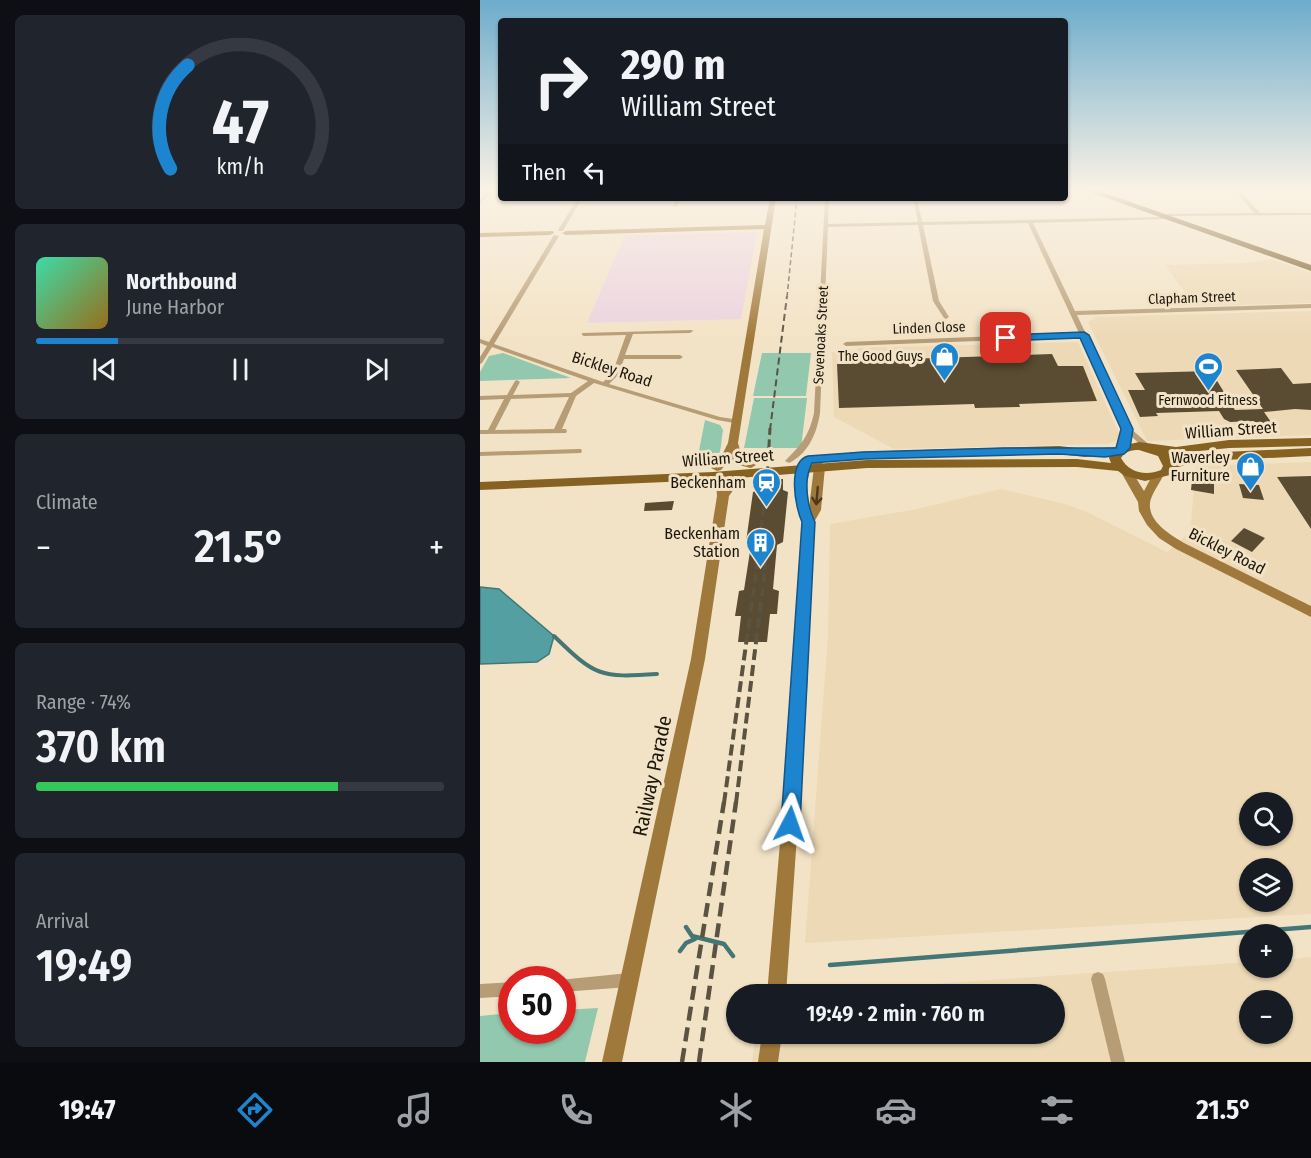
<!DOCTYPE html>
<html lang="en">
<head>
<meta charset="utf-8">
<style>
  :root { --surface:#171b24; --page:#20242c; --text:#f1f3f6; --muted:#9ea1a6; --line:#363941; --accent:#1d85cf }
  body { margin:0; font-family:"Fira Sans Condensed",sans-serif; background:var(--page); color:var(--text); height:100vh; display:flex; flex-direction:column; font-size:22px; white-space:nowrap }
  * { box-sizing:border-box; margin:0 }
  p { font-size:20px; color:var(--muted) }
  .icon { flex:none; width:33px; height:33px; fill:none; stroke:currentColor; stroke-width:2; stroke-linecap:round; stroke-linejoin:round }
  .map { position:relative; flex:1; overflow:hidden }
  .details { display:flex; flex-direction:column; gap:15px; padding:15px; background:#0d0f14; width:480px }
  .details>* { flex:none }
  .banner { position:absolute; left:18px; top:18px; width:570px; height:183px; border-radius:6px; box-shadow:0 2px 4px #0004; background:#171b24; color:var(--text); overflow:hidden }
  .tools { position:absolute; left:759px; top:792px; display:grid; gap:12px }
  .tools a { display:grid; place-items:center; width:54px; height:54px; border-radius:50%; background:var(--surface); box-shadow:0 2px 4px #0004; font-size:30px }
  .speed { position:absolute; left:18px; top:966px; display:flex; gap:12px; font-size:30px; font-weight:700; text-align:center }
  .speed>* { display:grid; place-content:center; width:78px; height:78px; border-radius:50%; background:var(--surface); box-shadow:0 2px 4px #0004; line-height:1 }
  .speed .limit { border:9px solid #d22; background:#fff; color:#111 }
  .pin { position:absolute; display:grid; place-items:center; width:51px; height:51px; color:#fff; margin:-26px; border-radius:12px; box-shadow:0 3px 9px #0006 }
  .me { position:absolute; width:66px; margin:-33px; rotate:4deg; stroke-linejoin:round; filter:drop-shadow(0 0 4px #0008) }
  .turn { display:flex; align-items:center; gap:21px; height:126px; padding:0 24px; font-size:27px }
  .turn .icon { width:78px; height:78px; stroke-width:2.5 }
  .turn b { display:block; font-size:42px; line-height:51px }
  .then { display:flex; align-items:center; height:57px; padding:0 24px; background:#0003; gap:12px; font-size:22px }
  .big { font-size:45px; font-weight:600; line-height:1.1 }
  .details .widget { flex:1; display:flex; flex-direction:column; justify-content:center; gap:9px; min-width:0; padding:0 21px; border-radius:9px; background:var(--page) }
  .details .dial { align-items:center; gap:0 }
  .dial svg { height:156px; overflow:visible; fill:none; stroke:var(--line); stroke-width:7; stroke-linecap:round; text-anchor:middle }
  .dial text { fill:var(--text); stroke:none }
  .song { display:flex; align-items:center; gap:18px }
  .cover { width:72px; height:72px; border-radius:9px; background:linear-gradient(135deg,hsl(160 70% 55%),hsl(40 70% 35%)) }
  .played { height:6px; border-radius:3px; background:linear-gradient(90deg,var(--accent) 20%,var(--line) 20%) }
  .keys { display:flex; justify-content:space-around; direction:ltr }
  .heat { display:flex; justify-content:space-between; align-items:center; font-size:33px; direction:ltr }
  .charge { height:9px; border-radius:4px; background:linear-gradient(90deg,#34c759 74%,var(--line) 0) }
  .trip { position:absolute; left:246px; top:984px; width:339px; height:60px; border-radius:30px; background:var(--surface); box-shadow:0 2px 4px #0004; font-weight:600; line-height:60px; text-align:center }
  .tabs { display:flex; height:96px; justify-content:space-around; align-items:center; background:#090b0e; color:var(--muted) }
  .tabs .icon { width:42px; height:42px }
  .tabs .current { color:var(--accent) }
  .tabs b { font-size:27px; color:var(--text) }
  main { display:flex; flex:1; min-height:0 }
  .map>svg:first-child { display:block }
</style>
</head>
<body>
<main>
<section class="details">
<div class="widget dial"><svg viewBox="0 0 100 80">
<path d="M14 69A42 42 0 1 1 86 69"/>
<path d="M14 69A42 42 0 0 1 23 16" stroke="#1d85cf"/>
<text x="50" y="56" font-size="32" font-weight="700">47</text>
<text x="50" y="72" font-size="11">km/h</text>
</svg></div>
<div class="widget">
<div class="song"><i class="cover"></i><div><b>Northbound</b><p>June Harbor</p></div></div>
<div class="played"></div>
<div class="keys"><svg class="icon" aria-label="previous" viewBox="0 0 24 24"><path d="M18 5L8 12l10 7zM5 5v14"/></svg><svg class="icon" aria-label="pause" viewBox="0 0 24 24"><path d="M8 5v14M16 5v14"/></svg><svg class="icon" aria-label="next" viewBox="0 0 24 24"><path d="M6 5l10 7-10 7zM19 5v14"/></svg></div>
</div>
<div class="widget"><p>Climate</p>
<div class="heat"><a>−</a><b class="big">21.5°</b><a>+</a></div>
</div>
<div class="widget"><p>Range · 74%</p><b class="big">370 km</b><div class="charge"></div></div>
<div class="widget"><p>Arrival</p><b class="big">19:49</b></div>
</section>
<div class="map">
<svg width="831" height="1062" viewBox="0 0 831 1062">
  <rect width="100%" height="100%" fill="#f3e3c6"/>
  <path fill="#edd9b5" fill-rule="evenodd" d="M791,259L831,273V303L715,306L685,265L768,263Z
    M831,311V435L667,441L608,322L616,317Z
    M598,342L641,438L629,444L414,449L354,417L352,352H376L378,348Z
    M831,462V914L325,943L348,635L350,524L437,509L521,489L585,504L607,512L687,552L710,532L716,466ZM770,802H802V836H770ZM770,868H802V902H770Z
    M831,957V1062H272L276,1034H574V994H309L769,962L770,968H802L803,960ZM770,1000H802V1034H770Z"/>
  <path fill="#ebd3df" d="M277,232L261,319L107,323L145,235Z"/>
  <path fill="#92c8ae" d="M23,353L91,378L0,381V372L9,356Z
    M282,353H331L326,396H273Z
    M274,398H327L321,448H264Z
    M225,420L240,425L243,430C239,453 244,465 216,466Z
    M118,1008L105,1062H0V1016L31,1013L32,1030H82L83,1010Z"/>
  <path fill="#549fa2" stroke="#437675" stroke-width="1.5" d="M0,587L19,589L74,636L69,654L57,662L0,664Z"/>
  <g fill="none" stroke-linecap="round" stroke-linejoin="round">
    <path stroke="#437675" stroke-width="4" d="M74,636C115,676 120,678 177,674"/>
    <path stroke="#437675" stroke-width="4.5" d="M206,927L212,936L244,944L253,956
      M200,951L206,943L215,939
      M350,965L831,927"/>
  </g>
  <path fill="#5a4c33" d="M572,354L578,366H603L617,401L539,404L540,407L495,408L494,404L359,408L357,364H365V361Z
    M801,368L813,384L831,383V410L815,409L784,412L793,425H777L774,421L750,422L744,419L739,411L676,413L678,416L660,417L648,390H665L655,373L731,371L755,410L783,409L756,370Z
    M831,476V529L797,477Z
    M303,479V490L308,492L303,542L297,545L293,589L299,591L297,614H290L287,642H258L261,616H255L259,591L264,590L271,545L266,542L273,492L278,490L279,480Z
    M712,480L734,484V494L711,490Z
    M759,484L779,485L784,500L763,498Z
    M194,501L192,510L164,511L165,503Z
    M764,528L785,538L772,552L751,541Z"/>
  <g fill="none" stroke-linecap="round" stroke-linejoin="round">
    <path fill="#b79d76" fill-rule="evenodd" d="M8,190H12L0,204V200Z
      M754,190H759L780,213H831V215L687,216L685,215L687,214L774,213Z
      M98,198H102L83,231H79L78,230Z
      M196,198H200L197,206L195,207L193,206Z
      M345,198H349L348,224L438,222L433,198H437L442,222L685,217L687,218V219L553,223L595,311L831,304V308L597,315L650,428L673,448L672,450H666L650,435L648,448L644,450L640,448L643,429L601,337L366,346L363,344L366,342L599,333L548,223L443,225L459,301L469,317L466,319L464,318L453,301L438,225L348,227L340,413C337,433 328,454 309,463L305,461C321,445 329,436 334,413Z
      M74,235L79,236L14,344L123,382L132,374L146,335L104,336L102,335V333L212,330L213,331L210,333L153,334L145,355H200L203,357L200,359H144L138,375L129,384L240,417L260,420L261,422L260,424L237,420L114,383L96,396L82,429H86L87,431L86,433L0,434V430H8L24,399L0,400V396L27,395L35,381L37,380L40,382L33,395L91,393L108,381L12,347L2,363L0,364V357L7,346L0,343V339L9,342ZM89,397L74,429L15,430L31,399Z
      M98,449H101L102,451L101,453L0,456V452Z
      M618,972L623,974L625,979L645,1062H631L611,979L613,974Z
      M149,973L154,975L156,980L154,985L149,987L82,992V980H79Z
      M32,982V996L0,998V984Z"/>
    <path fill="#9f793c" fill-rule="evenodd" d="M290,198H296L258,443L262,457L276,465L271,468C265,467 254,464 251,458L241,470L237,471L231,468L240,459L248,443L284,229L86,235L82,233L86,231L285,225Z
      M73,231L74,233L70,235L0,237V233Z
      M334,456L338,457L345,467L341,510L334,522L327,691L306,994H287L313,691L322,522C314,500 312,477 324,457ZM332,463L334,467L329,508L327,482Z
      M647,469L651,470L664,491L673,474L677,473L683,476C679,484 671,495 670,503C668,522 691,535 704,543L831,606V617L696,549L679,538L667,525L659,511L658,502L641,472Z
      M258,472L264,475L249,496L225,659L142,1062H122L211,659L237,496L236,484L227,476L229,474H237L247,483L254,473Z
      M282,1034H302L298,1062H278Z"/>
    <path fill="#866222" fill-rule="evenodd" d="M831,438V446L749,448L689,454L694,461L722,453L831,448V456L722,461L694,468L690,475L665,481L645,476L638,471L597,467L387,468L233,480L0,490V482L233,472L387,460L597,459L631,463L629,458L630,455L605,457L579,454L369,459L367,456L369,453L373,452L579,446L605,449L637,447L659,442L696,447L749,440ZM659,450L678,456L683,466L681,470C666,476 649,473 641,458C645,451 652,450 659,450Z"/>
    <path fill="#6e4f18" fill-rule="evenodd" d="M604,190H616L831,265V271Z"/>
    <path stroke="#5b5342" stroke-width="1.5" stroke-dasharray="5 3" stroke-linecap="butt" d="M307,297L317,198"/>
    <path stroke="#5b5342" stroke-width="2" stroke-dasharray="7 4" stroke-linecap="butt" d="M290,430L307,296"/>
    <path stroke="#5b5342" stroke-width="3" stroke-dasharray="9 4.5" stroke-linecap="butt" d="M273,596L287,480L290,428
      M282,596L286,559"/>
    <path stroke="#5b5342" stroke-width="4" stroke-dasharray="11 5" stroke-linecap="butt" d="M244,803L273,594
      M256,803L282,594"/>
    <path stroke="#5b5342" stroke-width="4.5" stroke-dasharray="14 7" stroke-linecap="butt" d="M202,1062L244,802
      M219,1062L256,802"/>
  </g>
  <defs><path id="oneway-shaft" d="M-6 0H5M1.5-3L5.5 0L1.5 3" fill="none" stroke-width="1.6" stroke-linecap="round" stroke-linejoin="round" transform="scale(1.5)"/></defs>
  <use stroke="#4a391d" href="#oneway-shaft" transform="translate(337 496) rotate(95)"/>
  <linearGradient id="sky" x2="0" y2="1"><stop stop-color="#6daccc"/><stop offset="0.56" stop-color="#faf2e5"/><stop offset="1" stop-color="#faf2e5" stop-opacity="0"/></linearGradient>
  <rect width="831" height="339" fill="url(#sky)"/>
  <path fill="#1d85cf" stroke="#135687" stroke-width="1.5" d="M604,332L609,335L653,429L650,448L644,454L625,457L579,454L384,459L332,463C323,480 327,506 335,522L320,824L317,830L310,832L304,830L301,824L322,522C315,507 307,462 328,456L384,452L524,448H636L641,429L600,338L526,341L521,338L526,335Z"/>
  <defs>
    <symbol id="shop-pin" viewBox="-11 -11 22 30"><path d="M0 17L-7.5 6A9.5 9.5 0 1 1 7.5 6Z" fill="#1d85cf" stroke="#f3e3c6"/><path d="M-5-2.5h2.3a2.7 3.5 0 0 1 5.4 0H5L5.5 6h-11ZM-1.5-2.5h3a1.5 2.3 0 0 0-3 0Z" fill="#fff"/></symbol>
    <symbol id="stadium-pin" viewBox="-11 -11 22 30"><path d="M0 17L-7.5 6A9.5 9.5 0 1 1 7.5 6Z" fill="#1d85cf" stroke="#f3e3c6"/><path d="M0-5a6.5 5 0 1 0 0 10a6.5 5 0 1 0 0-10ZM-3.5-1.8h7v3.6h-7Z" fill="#fff"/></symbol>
    <symbol id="station-pin" viewBox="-11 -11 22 30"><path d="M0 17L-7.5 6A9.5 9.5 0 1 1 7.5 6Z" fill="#1d85cf" stroke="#f3e3c6"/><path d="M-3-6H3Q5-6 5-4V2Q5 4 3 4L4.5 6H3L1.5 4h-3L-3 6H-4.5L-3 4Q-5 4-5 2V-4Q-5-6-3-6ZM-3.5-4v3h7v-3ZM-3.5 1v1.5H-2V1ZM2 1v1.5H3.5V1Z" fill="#fff"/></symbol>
    <symbol id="building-pin" viewBox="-11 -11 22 30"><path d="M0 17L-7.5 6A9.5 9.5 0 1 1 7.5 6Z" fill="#1d85cf" stroke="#f3e3c6"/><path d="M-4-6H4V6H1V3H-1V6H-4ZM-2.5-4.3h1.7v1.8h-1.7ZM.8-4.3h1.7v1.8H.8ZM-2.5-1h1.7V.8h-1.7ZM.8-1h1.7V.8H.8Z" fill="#fff"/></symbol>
  </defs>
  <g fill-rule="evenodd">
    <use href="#shop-pin" x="448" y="340" width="33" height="45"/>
    <use href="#stadium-pin" x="712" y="350" width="33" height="45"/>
    <use href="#shop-pin" x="754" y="450" width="33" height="45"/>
    <use href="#station-pin" x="270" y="466" width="33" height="45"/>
    <use href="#building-pin" x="264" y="526" width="33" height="45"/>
  </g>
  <g text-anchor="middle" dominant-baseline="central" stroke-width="6" stroke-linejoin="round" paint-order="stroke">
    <g font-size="14" fill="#1c170c" stroke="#f3e3c6">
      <text transform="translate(712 298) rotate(-2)">Clapham Street</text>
      <text transform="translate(449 328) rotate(-2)">Linden Close</text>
      <text transform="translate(341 335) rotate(-87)">Sevenoaks Street</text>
    </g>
    <g font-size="14" fill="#1c170c" stroke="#f3e3c6" text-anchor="end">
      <text x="443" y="356">The Good Guys</text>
      <text x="728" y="400" text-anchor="middle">Fernwood Fitness</text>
    </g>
    <g font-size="16" fill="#1c170c" stroke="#f3e3c6">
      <text transform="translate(132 369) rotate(18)">Bickley Road</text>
      <text transform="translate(751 430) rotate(-4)">William Street</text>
      <text transform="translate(248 458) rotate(-4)">William Street</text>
      <text transform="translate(747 551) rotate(27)">Bickley Road</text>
    </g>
    <g font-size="16" fill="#1c170c" stroke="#f3e3c6" text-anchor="end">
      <text x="750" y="457">Waverley<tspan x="750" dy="18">Furniture</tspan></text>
      <text x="266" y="482">Beckenham</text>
      <text x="260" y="533">Beckenham<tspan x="260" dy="18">Station</tspan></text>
    </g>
    <g font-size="20" fill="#1c170c" stroke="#f3e3c6">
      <text transform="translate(172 776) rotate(-78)">Railway Parade</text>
    </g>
  </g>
</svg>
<div class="tools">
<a><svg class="icon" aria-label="search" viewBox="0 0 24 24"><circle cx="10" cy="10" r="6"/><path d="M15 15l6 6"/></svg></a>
<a><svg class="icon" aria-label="layers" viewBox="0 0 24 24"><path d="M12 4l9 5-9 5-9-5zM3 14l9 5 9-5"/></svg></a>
<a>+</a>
<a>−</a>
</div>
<div class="speed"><div class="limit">50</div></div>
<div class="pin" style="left:526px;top:338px;background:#d93025"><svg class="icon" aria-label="arrive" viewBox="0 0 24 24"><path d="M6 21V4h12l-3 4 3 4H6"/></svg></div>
<svg class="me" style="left:310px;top:824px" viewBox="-20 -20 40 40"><path d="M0-17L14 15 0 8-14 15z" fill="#1d85cf" stroke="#fff" stroke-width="4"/></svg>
<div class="trip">19:49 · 2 min · 760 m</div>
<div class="banner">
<div class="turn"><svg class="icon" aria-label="right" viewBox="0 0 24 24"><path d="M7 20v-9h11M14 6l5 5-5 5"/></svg><div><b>290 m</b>William Street</div></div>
<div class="then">Then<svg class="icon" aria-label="left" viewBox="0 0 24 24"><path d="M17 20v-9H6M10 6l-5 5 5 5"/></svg></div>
</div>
</div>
</main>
<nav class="tabs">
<b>19:47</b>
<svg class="icon current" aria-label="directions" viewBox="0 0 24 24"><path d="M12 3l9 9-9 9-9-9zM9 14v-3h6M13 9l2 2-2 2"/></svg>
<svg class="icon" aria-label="music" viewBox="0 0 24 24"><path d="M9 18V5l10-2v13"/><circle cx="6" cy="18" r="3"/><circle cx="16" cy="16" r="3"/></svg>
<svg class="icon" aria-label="phone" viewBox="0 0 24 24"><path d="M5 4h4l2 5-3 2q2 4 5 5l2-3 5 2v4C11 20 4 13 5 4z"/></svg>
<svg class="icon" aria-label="climate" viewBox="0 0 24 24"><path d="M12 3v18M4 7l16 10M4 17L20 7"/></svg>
<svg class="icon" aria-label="car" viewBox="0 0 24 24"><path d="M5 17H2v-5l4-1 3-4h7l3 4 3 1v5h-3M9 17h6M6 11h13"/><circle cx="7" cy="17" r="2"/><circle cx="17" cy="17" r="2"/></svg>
<svg class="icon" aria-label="filters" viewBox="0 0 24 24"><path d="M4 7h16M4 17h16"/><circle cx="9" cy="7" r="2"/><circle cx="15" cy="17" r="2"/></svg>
<b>21.5°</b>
</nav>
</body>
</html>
